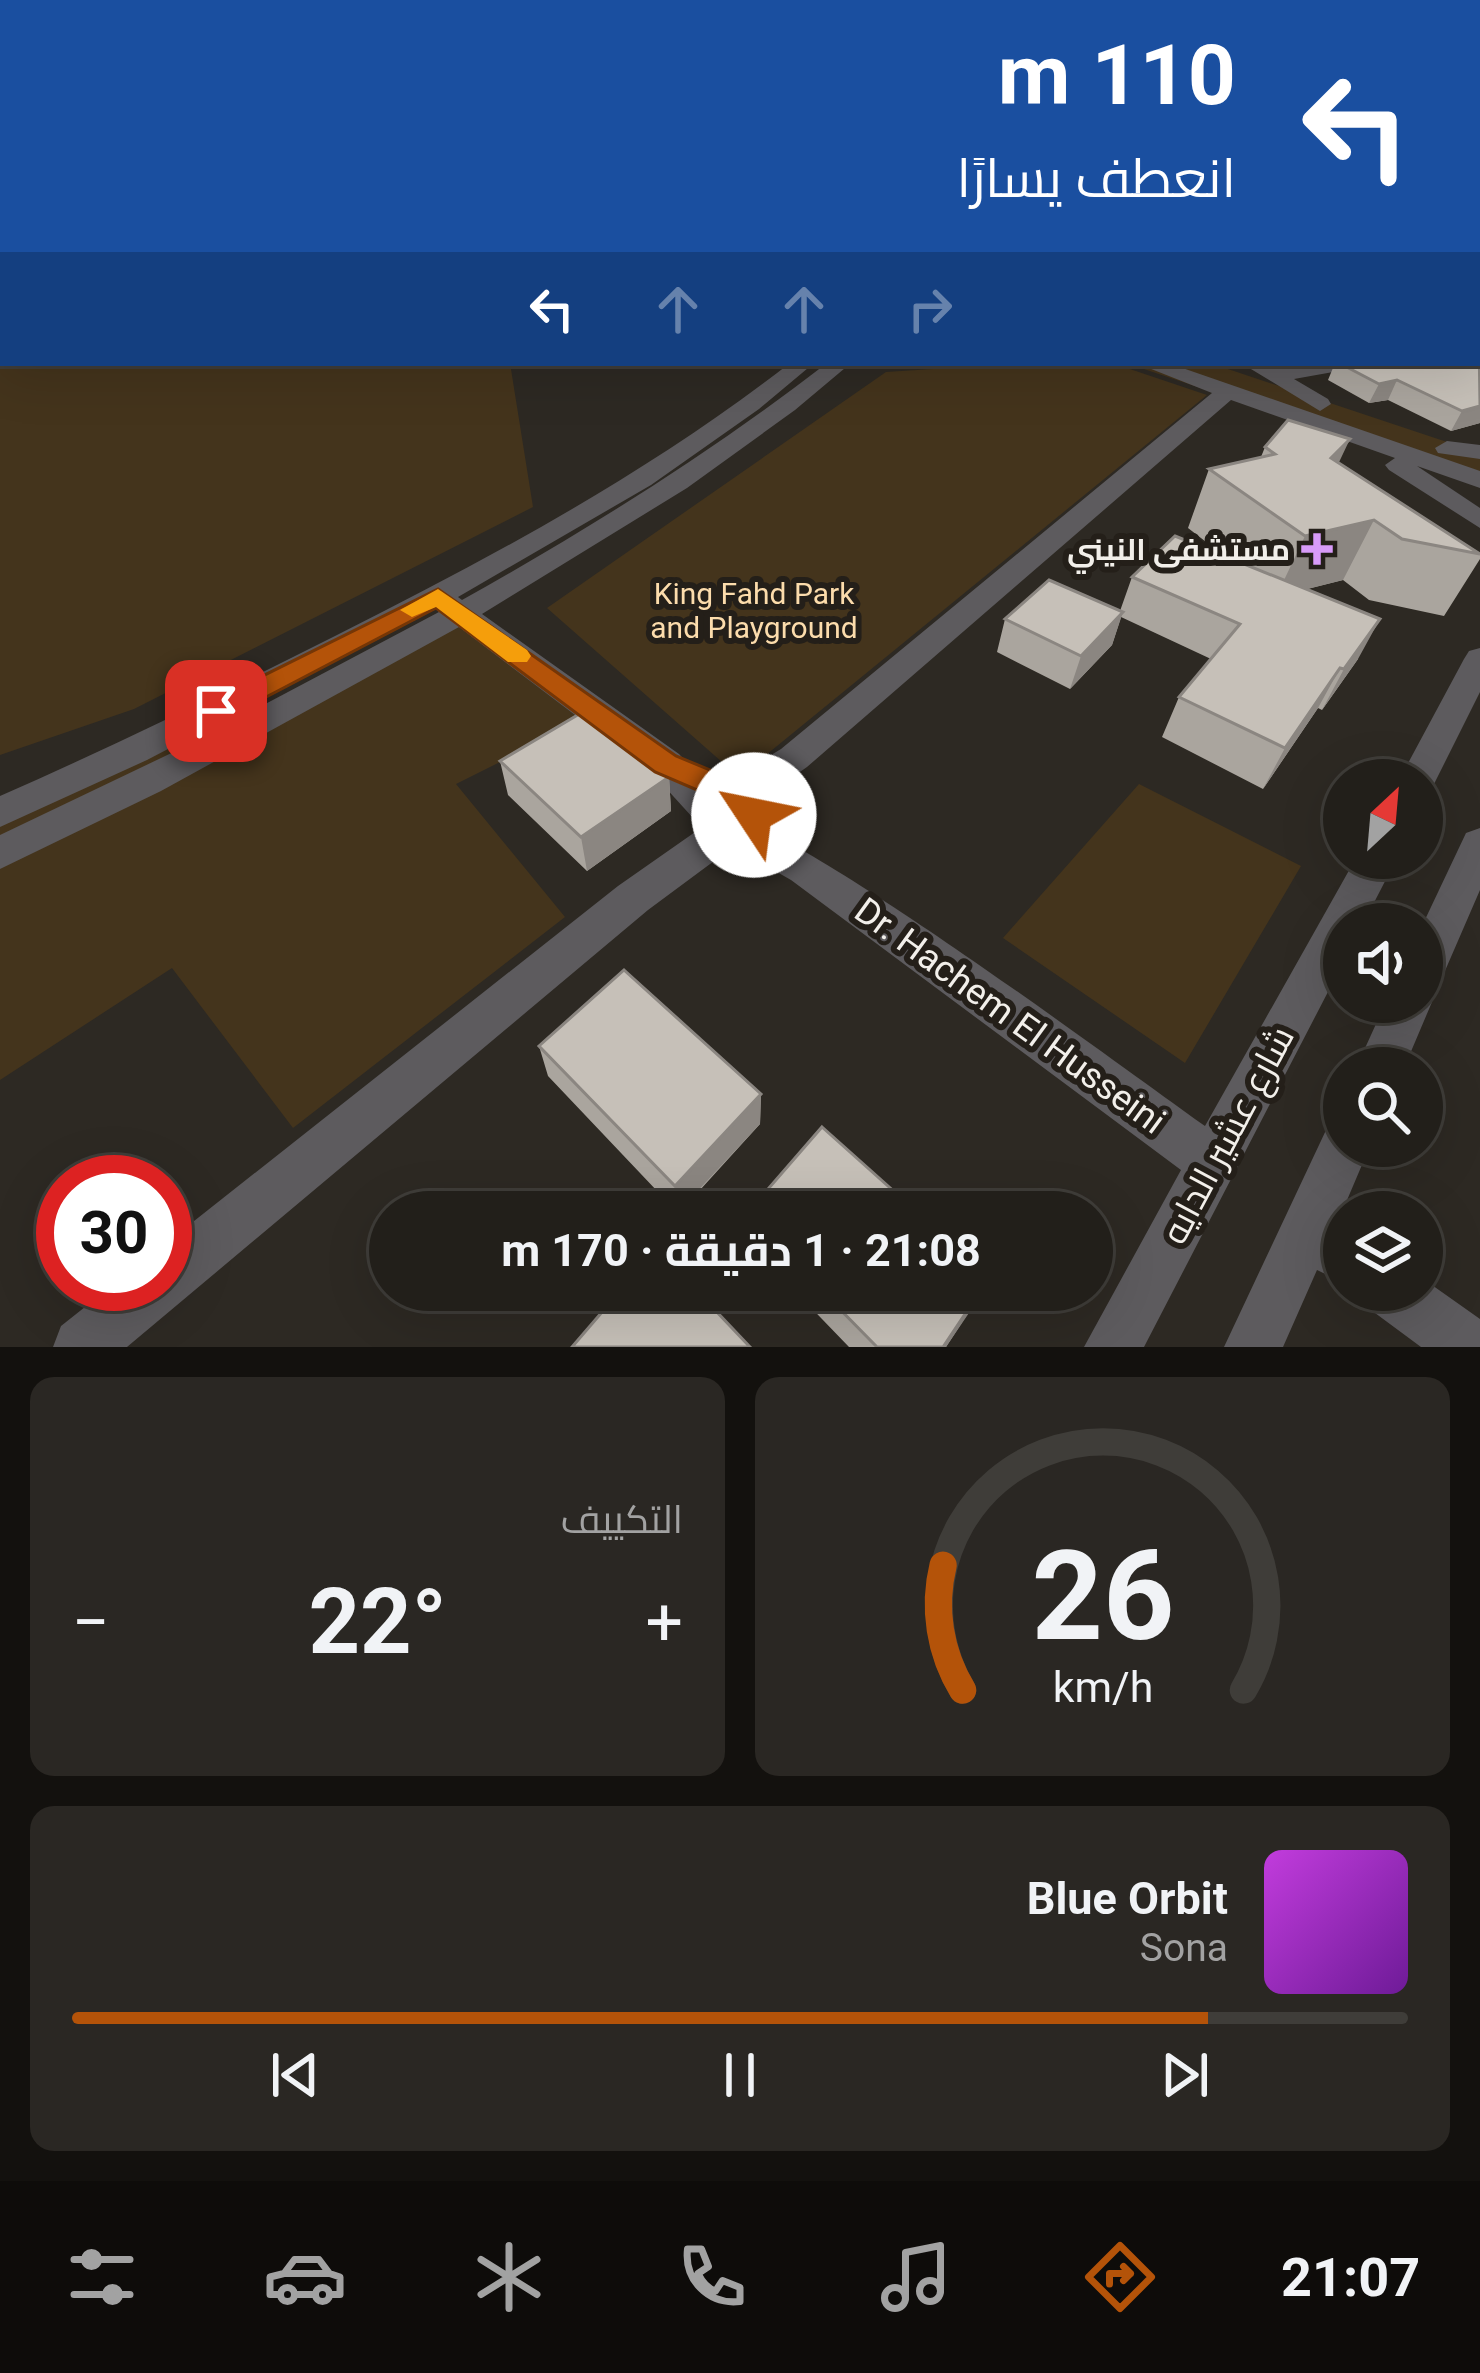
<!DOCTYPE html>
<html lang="ar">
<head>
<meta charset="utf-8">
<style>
  :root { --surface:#221f1a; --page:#2a2723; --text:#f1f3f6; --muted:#a2a2a2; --line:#3f3d39; --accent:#b45309 }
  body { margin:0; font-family:Roboto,Cairo,sans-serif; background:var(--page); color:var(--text); direction:rtl; height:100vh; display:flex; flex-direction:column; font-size:45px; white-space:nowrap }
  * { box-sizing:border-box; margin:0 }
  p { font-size:39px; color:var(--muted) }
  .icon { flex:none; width:66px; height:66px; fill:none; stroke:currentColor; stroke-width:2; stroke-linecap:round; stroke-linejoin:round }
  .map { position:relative; height:1347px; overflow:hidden; direction:ltr }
  .drawer { display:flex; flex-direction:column; gap:30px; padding:30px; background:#13110e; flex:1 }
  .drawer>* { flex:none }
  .top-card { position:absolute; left:0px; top:0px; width:1482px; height:366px; box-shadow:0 12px 48px #0002,0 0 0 3px var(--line); direction:rtl; background:#1a4fa0; color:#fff; overflow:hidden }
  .needle { width:78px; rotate:26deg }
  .fabs { position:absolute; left:1323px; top:759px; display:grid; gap:24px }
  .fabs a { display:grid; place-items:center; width:120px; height:120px; border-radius:50%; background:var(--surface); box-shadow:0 12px 48px #0002,0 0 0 3px var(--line); font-size:60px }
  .speed { position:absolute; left:36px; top:1155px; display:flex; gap:24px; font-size:60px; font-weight:700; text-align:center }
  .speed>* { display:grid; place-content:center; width:156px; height:156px; border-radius:50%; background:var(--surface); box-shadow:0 12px 48px #0002,0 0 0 3px var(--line); line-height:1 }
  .speed .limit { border:18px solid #d22; background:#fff; color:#111 }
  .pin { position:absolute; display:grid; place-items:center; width:102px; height:102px; color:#fff; margin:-51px; border-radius:24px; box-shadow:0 6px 18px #0006 }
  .me { position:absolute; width:132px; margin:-66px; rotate:304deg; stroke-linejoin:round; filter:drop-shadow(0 0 9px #0008) }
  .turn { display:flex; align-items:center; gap:42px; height:252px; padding:0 48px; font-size:54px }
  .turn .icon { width:156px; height:156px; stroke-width:2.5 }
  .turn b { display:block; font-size:84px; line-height:102px }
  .lanes { display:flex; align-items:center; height:114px; padding:0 48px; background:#0003; justify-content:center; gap:60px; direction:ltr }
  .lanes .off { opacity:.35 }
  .big { font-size:90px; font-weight:700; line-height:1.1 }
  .drawer .tile { flex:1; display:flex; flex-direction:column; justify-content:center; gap:18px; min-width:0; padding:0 42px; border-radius:24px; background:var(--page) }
  .drawer .dial { align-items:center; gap:0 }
  .dial svg { height:312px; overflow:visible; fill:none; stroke:var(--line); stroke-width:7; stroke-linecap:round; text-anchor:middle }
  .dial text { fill:var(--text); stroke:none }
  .song { display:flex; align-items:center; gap:36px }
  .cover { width:144px; height:144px; border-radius:18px; background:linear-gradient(135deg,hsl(290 70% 55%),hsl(280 70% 35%)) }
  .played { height:12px; border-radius:6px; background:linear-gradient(90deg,var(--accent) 85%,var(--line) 85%) }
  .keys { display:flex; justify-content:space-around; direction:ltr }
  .heat { display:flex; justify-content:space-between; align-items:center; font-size:66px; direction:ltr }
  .drawer .tiles { flex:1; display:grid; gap:30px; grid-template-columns:1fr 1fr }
  .tile:last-child { grid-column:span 2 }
  .trip { position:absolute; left:369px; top:1191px; width:744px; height:120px; border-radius:60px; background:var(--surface); box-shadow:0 12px 48px #0002,0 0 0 3px var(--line); font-weight:700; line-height:120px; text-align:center; direction:rtl }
  .tabs { display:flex; height:192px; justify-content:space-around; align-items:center; background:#0e0c0a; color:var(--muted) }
  .tabs .icon { width:84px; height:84px }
  .tabs .active { color:var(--accent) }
  .tabs b { font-size:54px; color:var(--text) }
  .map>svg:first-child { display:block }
</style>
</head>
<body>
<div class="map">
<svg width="1480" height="1347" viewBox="0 0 1480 1347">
  <rect width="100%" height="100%" fill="#2d2923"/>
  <path fill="#44341c" d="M0,159L3,363H510L533,507L134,709L0,755Z
    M1025,363H1112L1207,395L739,777L547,608L886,372Z
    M1126,363H1210L1480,453V482Z
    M460,611L588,718L456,784L565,917L293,1128L172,968L0,1080V817L286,695Z
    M1139,784L1301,866L1185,1063L1003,938Z"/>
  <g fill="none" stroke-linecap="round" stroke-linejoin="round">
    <path fill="#5d5b5e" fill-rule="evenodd" d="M790,363H814L759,409L651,485L458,597L462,600C589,529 712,452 827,363H851L795,410L687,488L482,614L679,754L719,797L723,784L781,749L1212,393L1136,363H1168L1480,471V488L1417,466L1480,508V528L1389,470L1385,465L1395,458L1231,400L807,767C784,782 752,813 724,804L722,817C778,810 1135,1077 1205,1126L1356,858H1397L1363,924H1344V961L1144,1347H1084L1181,1170L791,880L733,847L648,910L127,1347H53L61,1326L114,1284H165V1244L618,886L708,823L694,819L653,774L459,627L161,791L0,869V835L184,747L439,612L436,609L147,760L0,827V796C114,746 226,691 337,635C496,555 650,472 790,363Z
      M1241,363H1267L1276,368L1361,363L1350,369L1294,379L1328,399L1331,404L1320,411Z
      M1447,441L1480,445V459L1438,453L1435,448Z
      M1480,648V692L1431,790L1422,793V780H1399L1464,659L1469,651Z
      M1480,828V890L1438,987L1427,991L1432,1002L1404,1068H1356L1386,1002H1422V926L1466,833Z
      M1344,1121V1146H1370L1339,1219L1344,1223V1283L1317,1270L1283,1347H1224L1327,1128Z
      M1422,1278L1480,1319V1347H1421L1371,1310L1363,1290H1422Z"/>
  </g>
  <path fill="#aaa59e" d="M1480,339V423L1451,431L1388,400L1369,403L1328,380L1335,363H1479Z
    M1265,447L1339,463L1480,553V559L1444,616L1369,600L1343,580L1307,589L1358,659L1322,710L1318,708L1263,789L1162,737L1179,697L1211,659L1121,617L1112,645L1070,689L997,652L1005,619L1120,611L1132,577L1223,555L1188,528L1209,469L1261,457Z
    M500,761L669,777L671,811L587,871L508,795Z
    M539,1046L761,1094L760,1124L680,1212H677L548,1076Z
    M794,1290H983L946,1347H849Z"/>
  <path fill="#8b8681" d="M1397,380L1388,400L1369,403L1379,384Z
    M1480,406V423L1451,431L1462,411Z
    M1350,439L1323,496L1331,458Z
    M1374,520L1343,580L1276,597L1305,536Z
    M1123,612L1112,645L1070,689L1081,656Z
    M1380,619L1358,659L1322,710L1344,669Z
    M1340,668L1318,708L1263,789L1285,748Z
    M669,777L671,811L587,871L581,837Z
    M761,1094L760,1124L678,1212L675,1186Z
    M981,1290H983L977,1301L946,1347H943Z"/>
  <path fill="#c6c0b8" stroke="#8b8681" stroke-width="3" d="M1479,261H1480L1479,328Z
    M1479,339L1480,406L1462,411L1397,380L1379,384L1339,363H1479Z
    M1288,420L1350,439L1331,458L1480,554L1402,539L1374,520L1305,536L1209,469L1275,454L1265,447Z
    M1175,536L1380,619L1344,669L1340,668L1285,748L1179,697L1240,624L1132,577Z
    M1049,580L1123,612L1081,656L1005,619Z
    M586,710L669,777L581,837L500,761Z
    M624,970L761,1094L675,1186L539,1046Z
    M822,1127L917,1212H748Z
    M621,1290H696L750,1347H572Z
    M821,1290H981L943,1347H877Z"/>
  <linearGradient id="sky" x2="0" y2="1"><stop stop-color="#191713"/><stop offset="0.46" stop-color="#464950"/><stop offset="1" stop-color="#464950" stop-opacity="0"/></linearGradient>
  <rect width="1480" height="348" fill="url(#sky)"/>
  <path fill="#b45309" stroke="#753606" stroke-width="3" d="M438,589L676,756L754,788L770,807L765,824L754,827L743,824L732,805L655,772L436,608L226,718H206L202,711L206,704Z"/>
  <path fill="#f59e0b" d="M438,589L527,650L531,656L527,662H508L436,607L412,617L400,610Z"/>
  <path fill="#d89bf8" stroke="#241f19" stroke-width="4.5" d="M1311 531h12v12h12v12h-12v12h-12v-12h-12v-12h12z"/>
  <g text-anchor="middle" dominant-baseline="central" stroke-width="12" stroke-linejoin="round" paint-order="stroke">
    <g font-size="30" font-weight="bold" fill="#f2efea" stroke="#241f19" text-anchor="end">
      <text x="1290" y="549">مستشفى النيني</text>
    </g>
    <g font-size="30" fill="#fcdcac" stroke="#241f19">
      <text x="754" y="593">King Fahd Park<tspan x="754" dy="34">and Playground</tspan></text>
    </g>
    <g font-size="36" fill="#f2efea" stroke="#241f19">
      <text transform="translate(1010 1016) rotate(36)">Dr. Hachem El Husseini</text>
      <text transform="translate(1228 1135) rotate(-62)">شارع عشير الدايه</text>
    </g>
  </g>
</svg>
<div class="fabs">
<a><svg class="needle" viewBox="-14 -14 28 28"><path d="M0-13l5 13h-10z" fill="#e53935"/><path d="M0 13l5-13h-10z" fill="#a2a2a2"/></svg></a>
<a><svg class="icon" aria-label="sound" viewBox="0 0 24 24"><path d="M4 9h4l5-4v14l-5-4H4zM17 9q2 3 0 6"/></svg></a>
<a><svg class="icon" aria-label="search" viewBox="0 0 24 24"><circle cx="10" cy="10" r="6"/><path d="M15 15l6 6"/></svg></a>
<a><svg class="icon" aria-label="layers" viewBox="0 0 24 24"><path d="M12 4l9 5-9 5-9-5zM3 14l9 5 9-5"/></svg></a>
</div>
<div class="speed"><div class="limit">30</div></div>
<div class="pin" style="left:216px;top:711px;background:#d93025"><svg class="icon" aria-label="arrive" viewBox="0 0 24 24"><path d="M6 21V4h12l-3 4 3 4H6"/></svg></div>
<svg class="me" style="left:754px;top:815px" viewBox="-20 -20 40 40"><circle r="19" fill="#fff"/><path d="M0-13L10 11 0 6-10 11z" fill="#b45309"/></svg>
<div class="trip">21:08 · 1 دقيقة · 170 m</div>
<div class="top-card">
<div class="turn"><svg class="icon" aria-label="left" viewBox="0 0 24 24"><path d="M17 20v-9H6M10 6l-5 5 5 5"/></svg><div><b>110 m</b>انعطف يسارًا</div></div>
<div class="lanes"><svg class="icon" aria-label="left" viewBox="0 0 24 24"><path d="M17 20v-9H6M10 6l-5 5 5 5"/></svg><svg class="icon off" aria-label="ahead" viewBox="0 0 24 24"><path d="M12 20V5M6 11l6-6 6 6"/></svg><svg class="icon off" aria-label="ahead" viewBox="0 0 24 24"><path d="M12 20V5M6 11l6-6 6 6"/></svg><svg class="icon off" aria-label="right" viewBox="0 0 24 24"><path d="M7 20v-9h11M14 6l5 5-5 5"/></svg></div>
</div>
</div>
<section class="drawer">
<div class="tiles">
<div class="tile dial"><svg viewBox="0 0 100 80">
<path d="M14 69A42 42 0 1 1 86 69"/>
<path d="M14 69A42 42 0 0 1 9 37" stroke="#b45309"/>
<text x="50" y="56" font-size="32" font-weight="700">26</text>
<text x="50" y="72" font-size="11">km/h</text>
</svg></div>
<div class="tile"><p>التكييف</p>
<div class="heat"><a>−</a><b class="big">22°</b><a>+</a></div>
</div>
<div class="tile">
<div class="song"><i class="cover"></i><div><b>Blue Orbit</b><p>Sona</p></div></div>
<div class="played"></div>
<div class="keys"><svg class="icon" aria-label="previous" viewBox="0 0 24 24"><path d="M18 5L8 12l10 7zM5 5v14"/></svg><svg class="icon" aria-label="pause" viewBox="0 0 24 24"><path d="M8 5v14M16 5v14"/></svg><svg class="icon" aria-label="next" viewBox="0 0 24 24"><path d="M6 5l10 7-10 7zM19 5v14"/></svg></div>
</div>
</div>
</section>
<nav class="tabs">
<b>21:07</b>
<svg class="icon active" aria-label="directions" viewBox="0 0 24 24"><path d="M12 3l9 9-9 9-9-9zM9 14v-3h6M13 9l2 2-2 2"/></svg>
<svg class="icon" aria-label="music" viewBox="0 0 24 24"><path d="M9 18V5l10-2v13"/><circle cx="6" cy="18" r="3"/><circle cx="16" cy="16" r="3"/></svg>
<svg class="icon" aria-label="phone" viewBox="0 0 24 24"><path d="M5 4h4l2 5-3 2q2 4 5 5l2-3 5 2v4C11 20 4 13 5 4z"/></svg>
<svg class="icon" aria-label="climate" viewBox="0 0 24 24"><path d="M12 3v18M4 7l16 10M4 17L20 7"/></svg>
<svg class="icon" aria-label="car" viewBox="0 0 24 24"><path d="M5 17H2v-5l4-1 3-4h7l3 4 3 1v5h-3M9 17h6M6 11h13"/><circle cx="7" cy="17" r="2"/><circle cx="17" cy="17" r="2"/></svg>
<svg class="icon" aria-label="filters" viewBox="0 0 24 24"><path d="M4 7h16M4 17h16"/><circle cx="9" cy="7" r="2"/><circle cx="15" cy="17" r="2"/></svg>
</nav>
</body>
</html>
